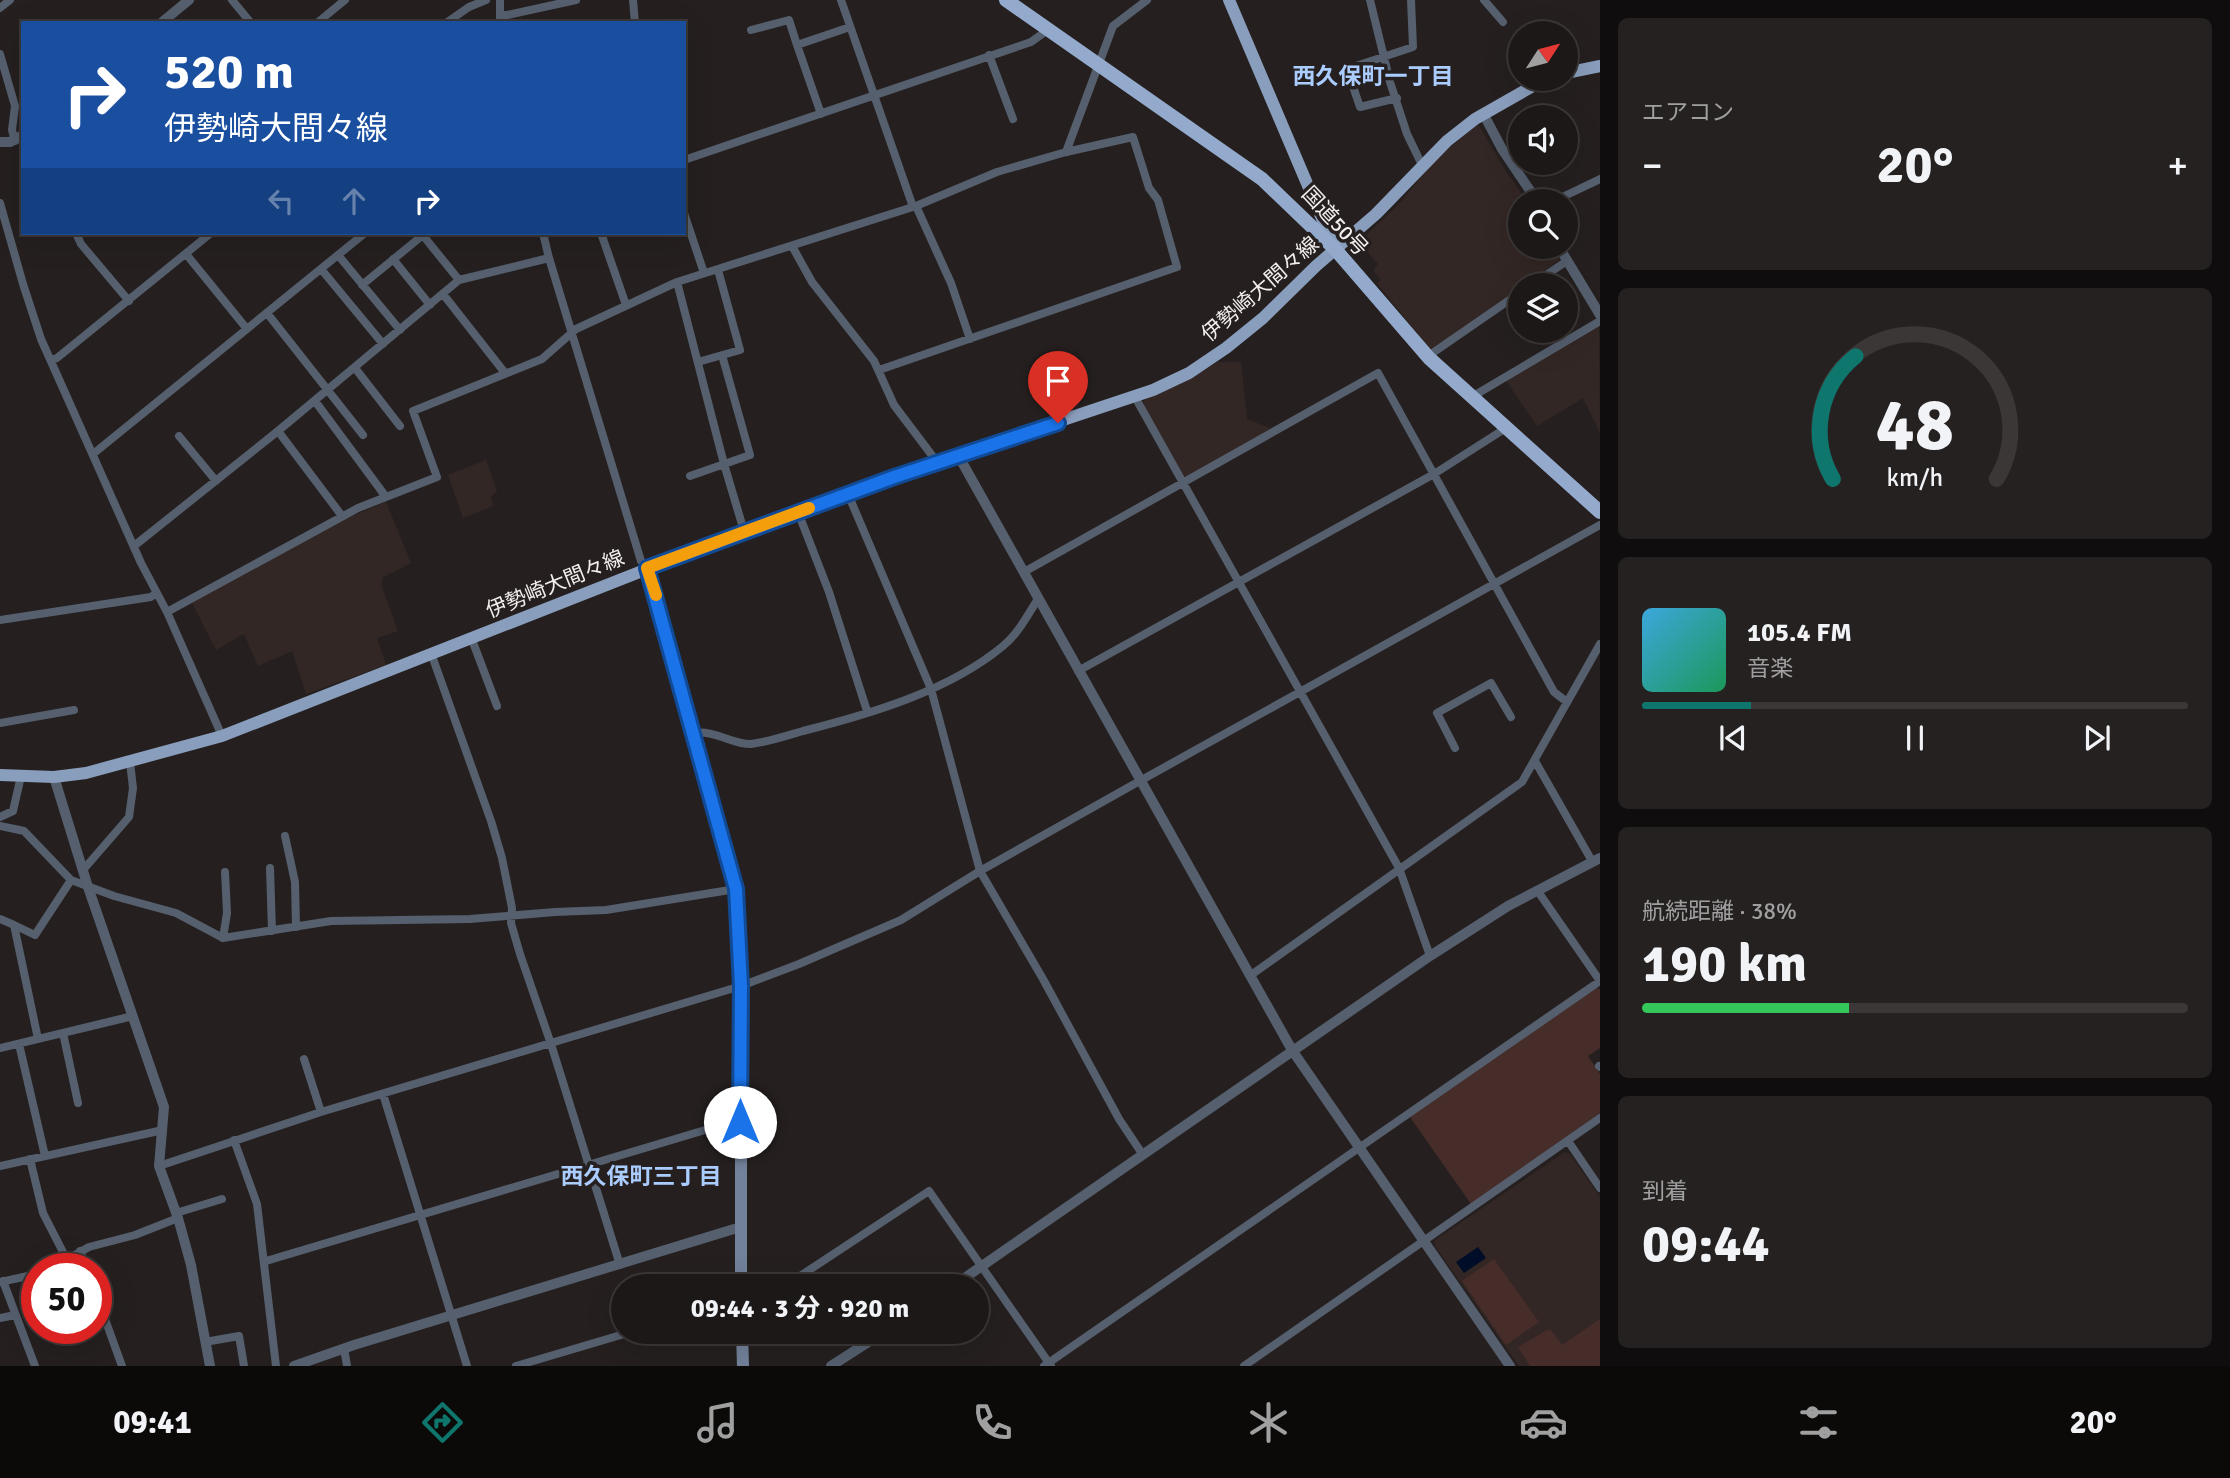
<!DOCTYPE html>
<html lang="ja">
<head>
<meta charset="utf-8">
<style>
  :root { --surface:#1c1817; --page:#252120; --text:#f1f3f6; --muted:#a0a0a1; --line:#3a3736; --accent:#0f766e }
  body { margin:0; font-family:Signika,"Noto Sans JP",sans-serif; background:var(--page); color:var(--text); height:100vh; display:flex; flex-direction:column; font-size:26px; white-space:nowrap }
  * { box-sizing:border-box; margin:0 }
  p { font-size:23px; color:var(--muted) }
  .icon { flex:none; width:38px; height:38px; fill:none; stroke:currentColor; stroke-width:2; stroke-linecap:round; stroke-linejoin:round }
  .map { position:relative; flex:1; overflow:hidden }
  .details { display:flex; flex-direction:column; gap:18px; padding:18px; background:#0f0d0d; width:630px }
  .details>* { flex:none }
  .hud { position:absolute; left:21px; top:21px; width:665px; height:214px; border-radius:0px; box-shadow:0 7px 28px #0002,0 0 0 2px var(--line); background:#1a4fa0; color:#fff; overflow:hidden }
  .needle { width:46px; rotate:54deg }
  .controls { position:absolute; left:1508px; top:21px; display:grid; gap:14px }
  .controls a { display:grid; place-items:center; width:70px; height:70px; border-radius:50%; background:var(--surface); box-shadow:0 7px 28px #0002,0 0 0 2px var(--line); font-size:35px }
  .speed { position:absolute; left:21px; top:1253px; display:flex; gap:14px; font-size:35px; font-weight:700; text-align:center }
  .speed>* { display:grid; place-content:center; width:91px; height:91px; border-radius:50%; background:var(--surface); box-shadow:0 7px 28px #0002,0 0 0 2px var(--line); line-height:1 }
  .speed .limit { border:10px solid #d22; background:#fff; color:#111 }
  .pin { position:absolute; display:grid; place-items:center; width:60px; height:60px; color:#fff; margin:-72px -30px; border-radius:50% 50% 50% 0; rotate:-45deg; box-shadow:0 0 7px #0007 }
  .pin .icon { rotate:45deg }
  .me { position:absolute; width:77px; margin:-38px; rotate:0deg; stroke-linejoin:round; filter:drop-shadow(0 0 5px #0008) }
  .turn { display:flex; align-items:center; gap:24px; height:147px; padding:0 28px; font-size:32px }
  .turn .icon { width:91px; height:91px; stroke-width:2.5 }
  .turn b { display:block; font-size:49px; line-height:60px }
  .lanes { display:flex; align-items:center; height:66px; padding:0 28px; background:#0003; justify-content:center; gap:35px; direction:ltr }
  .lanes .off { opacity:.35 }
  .big { font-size:52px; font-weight:700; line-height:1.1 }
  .details .card { flex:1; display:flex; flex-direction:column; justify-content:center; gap:10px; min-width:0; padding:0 24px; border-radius:10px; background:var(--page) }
  .details .dial { align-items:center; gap:0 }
  .dial svg { height:182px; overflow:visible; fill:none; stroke:var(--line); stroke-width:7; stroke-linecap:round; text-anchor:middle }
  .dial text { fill:var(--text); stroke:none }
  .song { display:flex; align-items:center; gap:21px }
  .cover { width:84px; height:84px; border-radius:10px; background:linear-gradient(135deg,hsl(200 70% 55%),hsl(150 70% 35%)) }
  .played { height:7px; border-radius:4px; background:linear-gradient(90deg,var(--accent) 20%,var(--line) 20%) }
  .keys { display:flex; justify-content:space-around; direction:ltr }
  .heat { display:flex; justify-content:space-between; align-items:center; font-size:38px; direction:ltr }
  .charge { height:10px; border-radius:5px; background:linear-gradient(90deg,#34c759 38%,var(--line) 0) }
  .trip { position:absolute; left:611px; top:1274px; width:378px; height:70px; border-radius:35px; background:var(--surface); box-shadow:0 7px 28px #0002,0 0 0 2px var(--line); font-weight:700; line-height:70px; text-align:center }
  .dock { display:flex; height:112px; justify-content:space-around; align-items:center; background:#0b0a09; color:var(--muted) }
  .dock .icon { width:49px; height:49px }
  .dock .on { color:var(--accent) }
  .dock b { font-size:32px; color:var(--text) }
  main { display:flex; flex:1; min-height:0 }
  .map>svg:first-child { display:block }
</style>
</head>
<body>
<main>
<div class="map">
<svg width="1600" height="1366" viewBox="0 0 1600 1366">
  <rect width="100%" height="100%" fill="#25201f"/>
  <path fill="#332725" d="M1478,124L1507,173L1527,201H1521V247H1552L1560,260L1524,285H1521V288L1431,351L1377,283L1381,280L1373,270L1378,264L1359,242L1400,203L1433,162Z
    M1599,324L1600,433L1583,398L1537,426L1505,379Z
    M1218,362H1241L1247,419L1272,429L1187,478L1184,476L1143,404L1146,397L1192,377Z
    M486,460L497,491L491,497L493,506L463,518L448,475Z
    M386,502L411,563L383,577L381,584L398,631L377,638L386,665L306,694L292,651L258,666L244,634L216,650L191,601L343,520Z
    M1565,1152L1570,1154L1600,1197V1366H1519L1435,1246V1240Z"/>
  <path fill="#462d2a" d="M1596,988L1600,989V1048L1588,1056L1600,1074V1113L1471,1204L1410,1117Z
    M1494,1259L1539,1322L1506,1345L1462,1281Z
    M1600,1319V1366H1530L1518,1347L1547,1330H1551L1562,1345Z"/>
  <path fill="#000d28" d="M1478,1247L1486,1258L1464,1273L1456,1262Z"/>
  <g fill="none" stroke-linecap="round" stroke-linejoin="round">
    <path stroke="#555f6e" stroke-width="8" d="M232,0L251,23
      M500,0V23
      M633,0L635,23
      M841,0L913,207
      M1370,0L1390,82L1407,134L1422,165
      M1484,0L1503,22
      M0,8L10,0
      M500,15H507L576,0
      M317,23L345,0
      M446,23L469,7L486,0
      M751,30L789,20L797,45
      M0,54L15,106L12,130L15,141
      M989,55L1013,119
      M1397,98L1360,107L1347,69L1413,47L1411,0
      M821,114L797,45L850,27
      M1066,152L1113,26L1147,0
      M684,160L1031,42L1049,29
      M1554,201L1600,179
      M0,203L23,284L41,339L141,563L167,612L222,736
      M916,206L951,283L970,339
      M684,213L704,273
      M76,233L81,244L129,301
      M421,233L459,280
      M543,233L549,258L641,561L647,568
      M601,233L626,305
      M792,246L812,282L874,361L894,405L937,462
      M186,254L247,329
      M338,255L400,330
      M393,259L430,305
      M321,269L383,344
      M677,282L724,464L744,531
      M362,285L423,235
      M1531,285L1567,261
      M443,294L505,373
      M267,313L363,435
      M1434,352L1521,292
      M51,360L57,358L211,233
      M698,362L740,350L718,270
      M355,368L400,426
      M1475,395L1600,321
      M1135,397L1399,868L1430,956
      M315,401L386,497
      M278,431L342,516
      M179,436L216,481
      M93,454L365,233
      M690,476L750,455L722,355
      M848,494L931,689L980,871L1043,979L1119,1119L1143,1155
      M798,512L829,592L867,711
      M134,546L278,431L459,280L549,258
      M1024,572L1378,373L1554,692L1567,702
      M167,612L358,508L437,477L413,411L542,359L576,329L677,282L916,206L997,172L1066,152L1133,137L1149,188L1158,200L1177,267L879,370
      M0,620L151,597L156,593
      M471,637L497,706
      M431,653L491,821L502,858L512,908L511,923L520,954L551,1044L620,1265
      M1078,671L1434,474L1506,428
      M0,723L74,710
      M694,733C715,730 734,745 751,744C768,742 786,736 803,731C870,714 949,691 1003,646C1018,634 1027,616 1038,599
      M1455,748L1437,713L1491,683L1511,717
      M1535,761L1592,861
      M0,817L13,811L21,776
      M0,826L24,831L71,880L114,896L176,913L223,938L331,921L470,919L555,912L606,910L736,889
      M285,836L295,882L296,927
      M270,868L272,931
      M83,870L129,817L133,788L130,762
      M1537,890L1600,981
      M0,919L14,925L38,1039
      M14,925L35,935L71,880
      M223,938L227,913L225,872
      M1251,975L1522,782L1600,644
      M63,1033L78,1103
      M19,1044L45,1156
      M0,1048L133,1016
      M304,1059L321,1112
      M1599,1066L1600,1067
      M383,1094L467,1366
      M234,1140L257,1204L264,1264
      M1568,1141L1600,1188
      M30,1159L43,1213L66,1258
      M0,1166L163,1130
      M159,1166L321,1112L741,986L799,964L901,920L980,871L1129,787L1600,525
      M176,1213L222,1199
      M80,1251L87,1269
      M50,1269L89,1247L135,1235L178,1218
      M3,1281L35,1366
      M0,1282L37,1274
      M785,1286L929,1191L1051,1366
      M96,1294L122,1366
      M0,1318L15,1315
      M205,1342L239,1336L244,1366
      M344,1348L347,1366
      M276,1366L264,1264L266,1261L732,1122H740
      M516,1366L631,1332
      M1044,1366L1600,981
      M1244,1366L1600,1118"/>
    <path stroke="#555f6e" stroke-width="10" d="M161,23L189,0
      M1484,115L1502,149L1537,201
      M0,142H10L23,135
      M1559,247L1600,315
      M958,455L1292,1050L1510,1366
      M54,777L88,887L164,1107L159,1166L178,1218L191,1265L210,1366
      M953,1286L1430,956L1508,906L1600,858
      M294,1366L354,1345L734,1229H741
      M831,1366L884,1332"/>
    <path stroke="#72829a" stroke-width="12" d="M647,568L736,889L741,986V1286
      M742,1332L743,1366"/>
    <path stroke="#899dbc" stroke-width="12" d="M1229,0L1334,247
      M1566,73L1600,66
      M0,775L54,777L86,773L222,736L744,531L937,462L1153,390L1189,373L1226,348L1263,318L1316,266L1376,214L1447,141L1475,119L1533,86L1552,79"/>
    <path stroke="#93aacc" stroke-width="14" d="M1006,0L1262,179L1335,249L1429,358L1600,512"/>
  </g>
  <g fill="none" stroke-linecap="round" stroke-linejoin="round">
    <defs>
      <path id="route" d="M740,1122L741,986L736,889L647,568L894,477L1058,423"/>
    </defs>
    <use href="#route" stroke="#114b97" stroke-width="18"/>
    <use href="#route" stroke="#1a73e8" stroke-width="12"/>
    <path stroke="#f59e0b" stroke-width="12" d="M656,595L647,568L809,508"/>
  </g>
  <g text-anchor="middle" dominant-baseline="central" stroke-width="7" stroke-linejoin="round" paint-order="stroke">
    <g font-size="21" fill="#f2eeee" stroke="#25201f">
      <text transform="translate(1335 221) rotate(47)">国道50号</text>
      <text transform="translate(1260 289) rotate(-41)">伊勢崎大間々線</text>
      <text transform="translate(555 584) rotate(-22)">伊勢崎大間々線</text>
    </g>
    <g font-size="23" font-weight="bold" fill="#aaccfe" stroke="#25201f">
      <text x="1373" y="76">西久保町一丁目</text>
      <text x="641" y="1176">西久保町三丁目</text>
    </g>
  </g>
</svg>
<div class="controls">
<a><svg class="needle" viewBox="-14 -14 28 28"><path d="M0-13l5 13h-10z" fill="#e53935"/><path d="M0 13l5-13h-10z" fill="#a0a0a1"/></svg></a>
<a><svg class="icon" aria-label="sound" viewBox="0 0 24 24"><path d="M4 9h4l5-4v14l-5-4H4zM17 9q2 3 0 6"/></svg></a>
<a><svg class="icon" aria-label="search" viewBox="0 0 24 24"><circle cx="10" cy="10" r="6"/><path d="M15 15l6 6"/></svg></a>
<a><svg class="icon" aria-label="layers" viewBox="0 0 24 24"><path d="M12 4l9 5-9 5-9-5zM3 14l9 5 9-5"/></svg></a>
</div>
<div class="speed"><div class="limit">50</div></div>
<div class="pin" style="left:1058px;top:423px;background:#d93025"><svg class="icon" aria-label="arrive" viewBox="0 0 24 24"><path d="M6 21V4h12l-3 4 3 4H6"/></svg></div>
<svg class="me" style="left:740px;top:1122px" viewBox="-20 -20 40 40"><circle r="19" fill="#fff"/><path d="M0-13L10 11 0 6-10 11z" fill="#1a73e8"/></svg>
<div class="trip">09:44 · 3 分 · 920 m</div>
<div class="hud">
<div class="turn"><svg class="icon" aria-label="right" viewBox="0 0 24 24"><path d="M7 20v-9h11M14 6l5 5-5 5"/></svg><div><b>520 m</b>伊勢崎大間々線</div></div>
<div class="lanes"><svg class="icon off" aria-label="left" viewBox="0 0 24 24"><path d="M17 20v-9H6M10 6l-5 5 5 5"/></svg><svg class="icon off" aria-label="ahead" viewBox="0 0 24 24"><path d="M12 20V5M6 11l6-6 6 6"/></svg><svg class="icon" aria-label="right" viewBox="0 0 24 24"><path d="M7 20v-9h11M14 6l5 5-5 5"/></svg></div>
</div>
</div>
<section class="details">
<div class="card"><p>エアコン</p>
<div class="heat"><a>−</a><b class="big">20°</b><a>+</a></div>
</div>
<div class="card dial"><svg viewBox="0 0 100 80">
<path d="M14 69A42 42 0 1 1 86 69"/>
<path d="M14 69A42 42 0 0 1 24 15" stroke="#0f766e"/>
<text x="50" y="56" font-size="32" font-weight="700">48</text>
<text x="50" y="72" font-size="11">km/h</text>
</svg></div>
<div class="card">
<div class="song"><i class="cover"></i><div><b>105.4 FM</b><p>音楽</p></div></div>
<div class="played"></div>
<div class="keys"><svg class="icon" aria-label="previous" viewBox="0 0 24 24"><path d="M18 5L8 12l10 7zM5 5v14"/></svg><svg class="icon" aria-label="pause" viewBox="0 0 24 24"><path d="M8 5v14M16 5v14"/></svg><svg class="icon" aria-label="next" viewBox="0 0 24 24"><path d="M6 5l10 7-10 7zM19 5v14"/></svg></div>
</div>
<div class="card"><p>航続距離 · 38%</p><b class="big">190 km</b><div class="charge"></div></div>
<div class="card"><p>到着</p><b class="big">09:44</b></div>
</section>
</main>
<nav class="dock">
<b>09:41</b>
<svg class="icon on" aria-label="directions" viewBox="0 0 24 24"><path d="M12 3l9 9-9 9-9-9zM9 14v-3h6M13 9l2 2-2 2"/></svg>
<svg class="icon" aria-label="music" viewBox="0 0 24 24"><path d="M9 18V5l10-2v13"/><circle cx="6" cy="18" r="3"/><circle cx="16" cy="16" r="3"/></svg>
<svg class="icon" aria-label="phone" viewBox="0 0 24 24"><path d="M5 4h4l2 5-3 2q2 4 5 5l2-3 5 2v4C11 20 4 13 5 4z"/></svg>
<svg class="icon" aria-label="climate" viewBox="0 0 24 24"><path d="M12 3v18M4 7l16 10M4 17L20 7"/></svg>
<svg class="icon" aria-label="car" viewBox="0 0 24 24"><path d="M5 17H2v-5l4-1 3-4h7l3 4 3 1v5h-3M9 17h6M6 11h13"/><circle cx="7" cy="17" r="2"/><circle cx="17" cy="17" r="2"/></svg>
<svg class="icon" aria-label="filters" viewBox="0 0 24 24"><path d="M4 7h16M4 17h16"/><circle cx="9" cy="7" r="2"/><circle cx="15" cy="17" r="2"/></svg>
<b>20°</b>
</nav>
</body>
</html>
